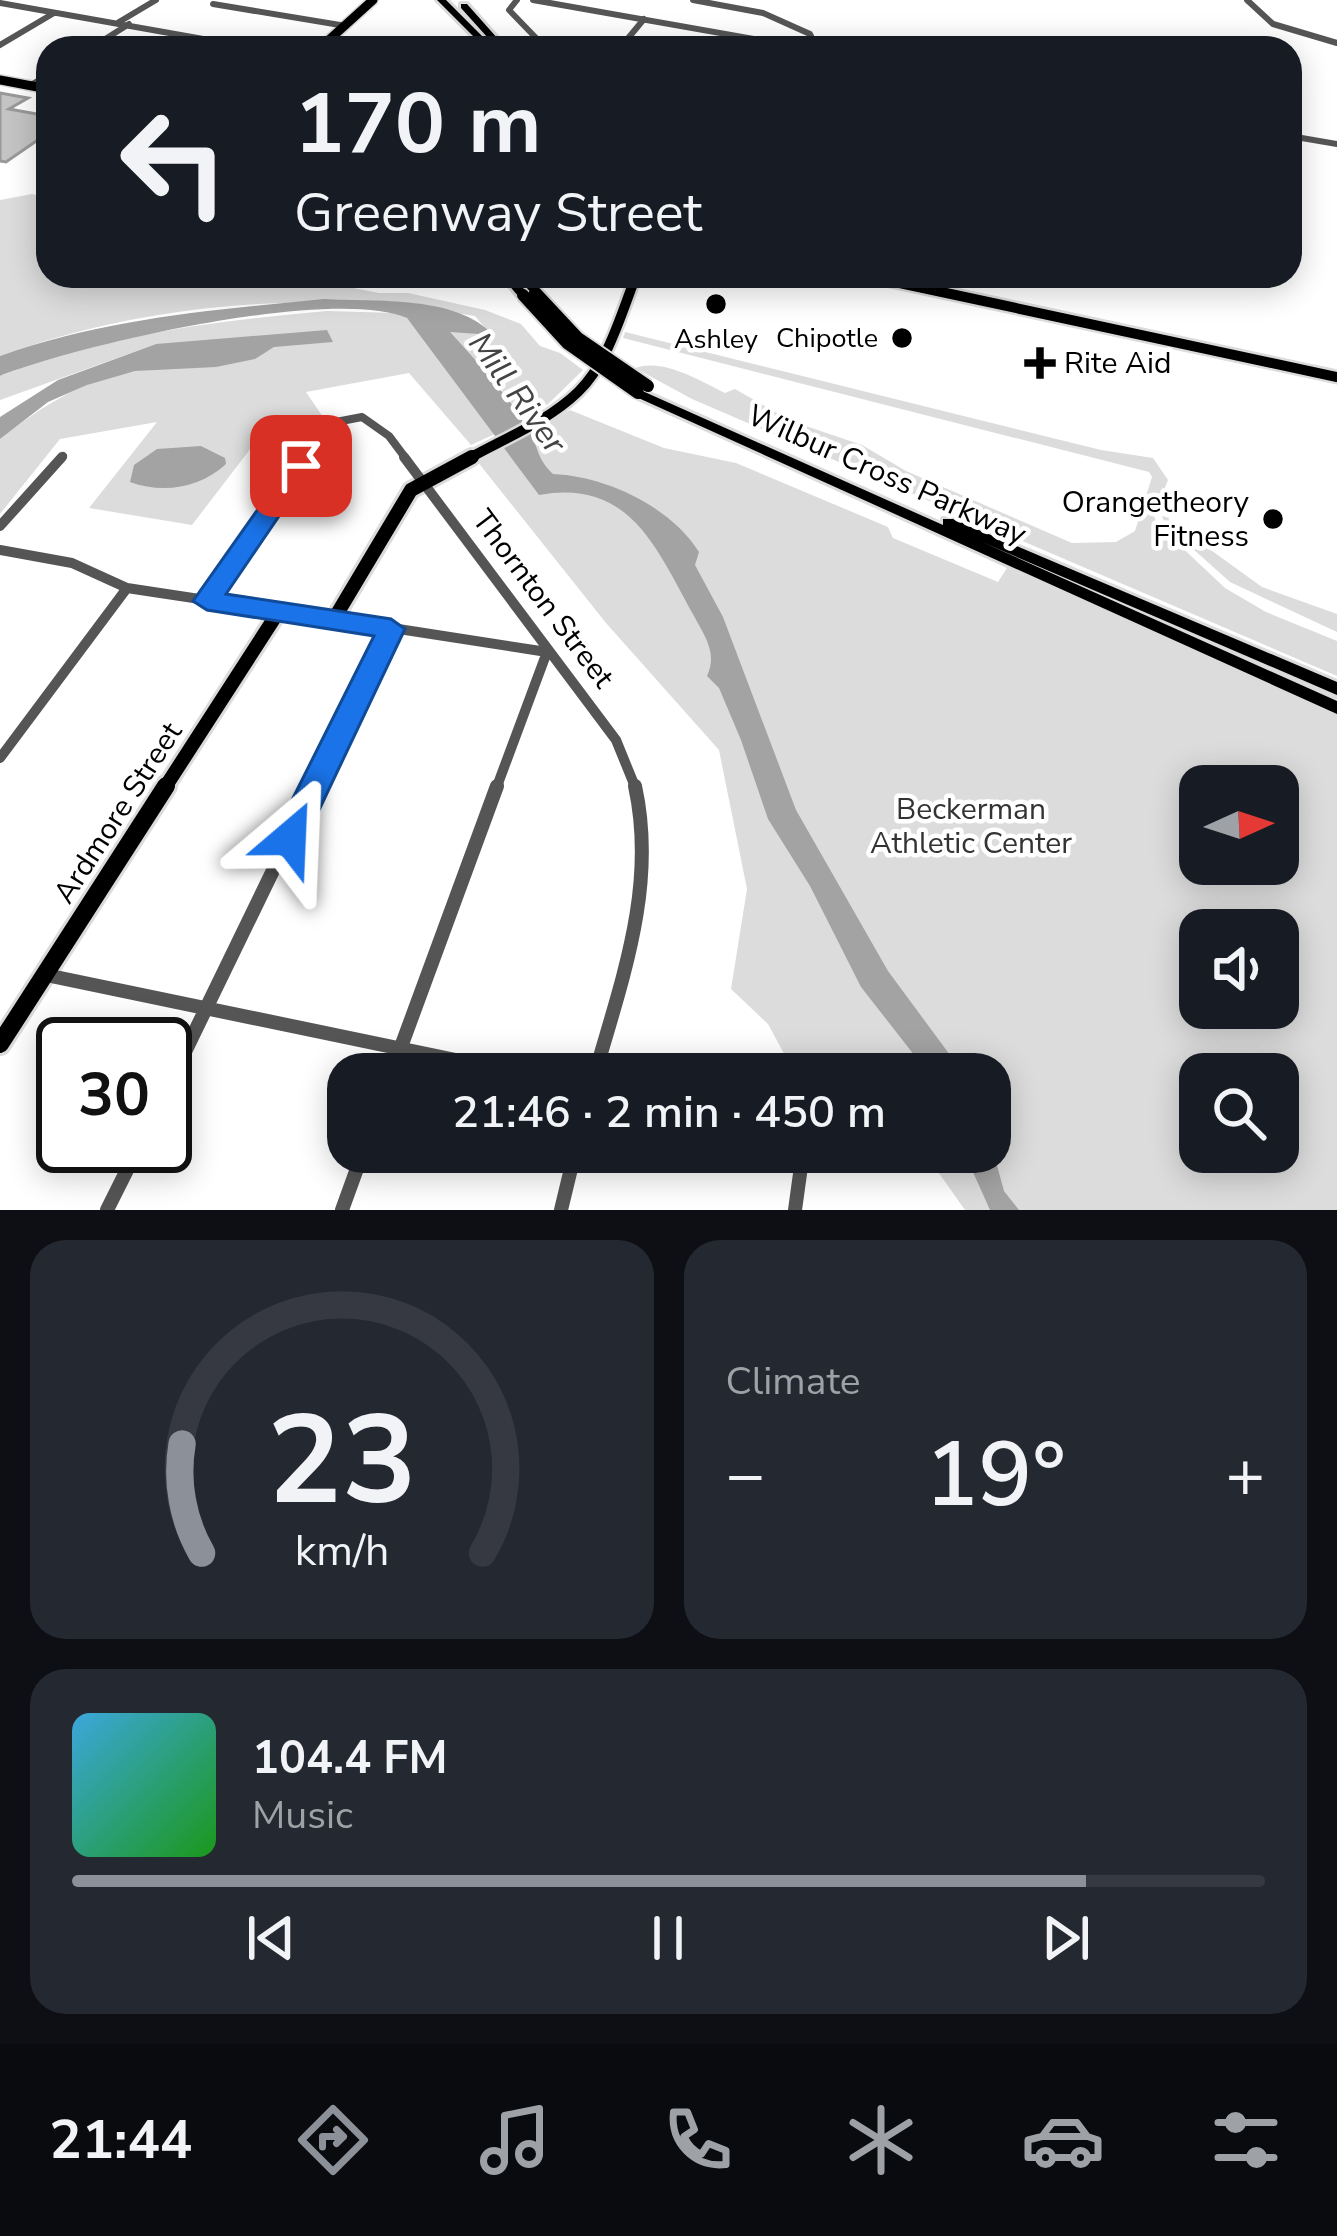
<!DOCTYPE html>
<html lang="en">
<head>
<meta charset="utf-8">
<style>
  :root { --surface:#171b24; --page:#242831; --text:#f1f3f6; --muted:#9ea1a6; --line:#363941; --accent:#8c9099 }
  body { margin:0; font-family:"Nunito Sans",sans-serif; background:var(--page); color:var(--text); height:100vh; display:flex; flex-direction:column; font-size:45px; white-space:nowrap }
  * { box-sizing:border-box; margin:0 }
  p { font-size:39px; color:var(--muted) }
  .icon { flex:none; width:66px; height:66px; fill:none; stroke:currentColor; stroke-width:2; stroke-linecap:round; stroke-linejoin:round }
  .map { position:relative; height:1210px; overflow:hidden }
  .panel { display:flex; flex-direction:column; gap:30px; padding:30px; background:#0d0f14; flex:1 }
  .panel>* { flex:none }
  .banner { position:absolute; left:36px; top:36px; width:1266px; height:252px; border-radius:36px; box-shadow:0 6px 30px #0003; background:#171b24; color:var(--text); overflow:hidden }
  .needle { width:78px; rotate:87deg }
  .controls { position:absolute; left:1179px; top:765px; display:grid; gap:24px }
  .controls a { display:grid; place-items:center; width:120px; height:120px; border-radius:24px; background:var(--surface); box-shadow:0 6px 30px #0003; font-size:60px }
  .speed { position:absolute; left:36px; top:1017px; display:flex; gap:24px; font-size:60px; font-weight:700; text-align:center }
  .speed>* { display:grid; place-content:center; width:156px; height:156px; border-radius:50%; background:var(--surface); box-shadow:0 6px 30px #0003; line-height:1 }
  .speed .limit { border:6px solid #111; border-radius:18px; background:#fff; color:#111 }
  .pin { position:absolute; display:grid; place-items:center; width:102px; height:102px; color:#fff; margin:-51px; border-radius:24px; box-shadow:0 6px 18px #0006 }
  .me { position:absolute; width:132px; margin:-66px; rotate:26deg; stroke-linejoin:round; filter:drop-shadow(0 0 9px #0008) }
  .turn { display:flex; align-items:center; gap:42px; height:252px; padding:0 60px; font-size:54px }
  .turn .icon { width:156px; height:156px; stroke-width:2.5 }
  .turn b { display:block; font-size:84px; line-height:102px }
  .big { font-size:90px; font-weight:600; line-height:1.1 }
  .panel .card { flex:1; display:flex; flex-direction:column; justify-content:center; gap:18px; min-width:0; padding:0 42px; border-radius:36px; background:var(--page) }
  .panel .dial { align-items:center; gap:0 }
  .dial svg { height:312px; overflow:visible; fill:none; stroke:var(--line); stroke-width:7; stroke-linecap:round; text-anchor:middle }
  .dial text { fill:var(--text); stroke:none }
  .song { display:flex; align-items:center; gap:36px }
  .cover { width:144px; height:144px; border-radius:18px; background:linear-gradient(135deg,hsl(200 70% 55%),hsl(120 70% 35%)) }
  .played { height:12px; border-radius:6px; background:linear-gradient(90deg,var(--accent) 85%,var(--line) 85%) }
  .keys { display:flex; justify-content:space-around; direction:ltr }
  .heat { display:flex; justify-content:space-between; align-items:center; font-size:66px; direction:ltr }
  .panel .tiles { flex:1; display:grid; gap:30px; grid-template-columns:1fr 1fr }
  .card:last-child { grid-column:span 2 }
  .trip { position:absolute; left:327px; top:1053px; width:684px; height:120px; border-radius:36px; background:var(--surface); box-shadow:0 6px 30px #0003; font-weight:600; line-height:120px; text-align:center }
  .tabs { display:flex; height:192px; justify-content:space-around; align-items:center; background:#090b0e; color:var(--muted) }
  .tabs .icon { width:84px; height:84px }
  .tabs .active { color:var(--accent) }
  .tabs b { font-size:54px; color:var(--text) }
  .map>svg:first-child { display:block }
</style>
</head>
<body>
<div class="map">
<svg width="1337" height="1210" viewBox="0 0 1337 1210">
  <rect width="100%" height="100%" fill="#fff"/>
  <path fill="#dcdcdc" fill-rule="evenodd" d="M32,194L48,198V276H292L379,293H408L485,310L521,324L540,346L560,353L583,370L548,404L520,419L500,387L448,331L491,335L475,316C317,290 152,301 0,356V200Z
    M327,311L394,313L407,318L497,433L471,445L409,373L306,392L325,420L316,429L274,418L192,525L89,508L157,422L60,439L0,514V439C41,407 82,380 135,371C183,363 231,374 274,347L156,344L0,400V376C105,334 216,321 327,311Z
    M625,332L1101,450L1153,458L1168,480L1154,515L1156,523L1225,588L1266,612L1337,641V676L692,399L635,368C663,358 699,380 725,393L735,389L791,421L862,445L906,471L1072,543L1116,542L1135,531L1152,477L1149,472L623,338Z
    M570,410L664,448L736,463L888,527L893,538L998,582L1007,568L1337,714V1210H965L931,1162L915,1152H990V1074H795L768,1024L731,989L747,889L719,750L606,623L477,461ZM1200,786H1278V864H1200ZM1200,930H1278V1008H1200ZM1200,1074H1278V1152H1200Z
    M1162,516L1169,518L1168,523L1195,528L1197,540L1262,587L1337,614V632L1230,582L1165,524Z"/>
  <path fill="#a3a3a3" d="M324,299C376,302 457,295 493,335L450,332C479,364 509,395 530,433C539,449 537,459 553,474C605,476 670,506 699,552L695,565L723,617L796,810L888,971L964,1074H929L861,987L810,886L768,819L741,740L719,688L707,676C718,653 704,635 694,616C657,550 631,478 539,495L407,318C332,286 78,345 0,376V356C106,318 213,310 324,299Z
    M327,330L333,342L274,347L255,359L216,367L135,371L87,385L48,402L0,439V417L58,380L156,344Z
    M201,446L225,458L226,464C200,488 163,494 130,482L134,465L157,449Z
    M990,1140L1004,1191L1019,1210H990L964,1152H990Z"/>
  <path fill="#c4c4c4" stroke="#999" stroke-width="3" d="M0,93L28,98L9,109L48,116V133L6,162L0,161Z"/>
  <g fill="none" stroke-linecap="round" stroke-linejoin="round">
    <defs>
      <path id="major-far3" d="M320,48L373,0
        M0,80L48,89"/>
      <path id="major-far2" d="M867,276L1337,377
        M466,460C503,439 547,422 578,392C608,363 621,314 636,276"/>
      <path id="major-far1" d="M164,789L279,611L334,619L411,490L472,457"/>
      <path id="major" d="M0,1044L166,786"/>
      <path id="highway" d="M437,0H446L494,48H485Z
        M461,4H467L506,48H497L461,8Z
        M501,276H513L529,295L527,297H519Z
        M519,276H531L541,292L539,294H531Z
        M638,389L943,525V519H953L1337,682V695L982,542L1337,701V714L634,396L632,393Z"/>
    </defs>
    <use href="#major-far3" stroke="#dbdbdb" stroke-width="12"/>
    <use href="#major-far2" stroke="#dbdbdb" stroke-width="15"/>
    <use href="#major-far1" stroke="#dbdbdb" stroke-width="20"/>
    <use href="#major" stroke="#dbdbdb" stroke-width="24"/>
    <use href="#highway" stroke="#dbdbdb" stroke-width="6"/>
    <path stroke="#555" stroke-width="6" d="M517,0L509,10L538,40L582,48
      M533,0L805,48
      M693,0L763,13L810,34L813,40L807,48
      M1247,0L1273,24L1337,43
      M0,3L254,48
      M213,4L346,26
      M119,22L156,0
      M0,45L54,13
      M91,48L129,24
      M620,48L644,19
      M30,86L48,74
      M1290,136L1337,144"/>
    <path stroke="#555" stroke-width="8" d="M60,460L63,456
      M305,460L336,422L362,417L389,436L407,460"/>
    <path stroke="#555" stroke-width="10" d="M404,457L616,740L636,789
      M0,526L62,457
      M0,550L72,563L127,588L279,611
      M207,600L307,457
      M334,619L547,652L496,789
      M0,758L127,588
      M313,789L391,629"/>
    <path stroke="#555" stroke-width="14" d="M46,975L523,1074
      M391,1074L497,786
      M595,1074C622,979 657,886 635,786
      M165,1093L314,786
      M107,1210L139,1146
      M342,1210L363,1152
      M561,1210L575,1152
      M795,1210L803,1152"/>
    <use href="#major-far3" stroke="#000" stroke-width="9"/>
    <use href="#major-far2" stroke="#000" stroke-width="10"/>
    <use href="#major-far1" stroke="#000" stroke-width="14"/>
    <use href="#major" stroke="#000" stroke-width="18"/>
    <use href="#highway" fill="#000" fill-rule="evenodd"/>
    <defs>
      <path id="highway-bridge" d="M535,292L578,338L648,386
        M523,295L567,343L638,393"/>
    </defs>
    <use href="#highway-bridge" stroke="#dbdbdb" stroke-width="16" stroke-linecap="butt"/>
    <use href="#highway-bridge" stroke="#000" stroke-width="12"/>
  </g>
  <path fill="#1a73e8" stroke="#114b97" stroke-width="3" d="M301,458L313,466L226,594L391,619L405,629L301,848L290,852L278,848L273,838L374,636L207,610L193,601L292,461Z"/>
  <g fill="#000" stroke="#fff" stroke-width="4.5">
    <circle cx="716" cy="304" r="12"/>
    <circle cx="902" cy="338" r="12"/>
    <path d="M1034 345h12v12h12v12h-12v12h-12v-12h-12v-12h12z"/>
    <circle cx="1273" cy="519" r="12"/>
  </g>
  <g text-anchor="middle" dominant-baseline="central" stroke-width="9" stroke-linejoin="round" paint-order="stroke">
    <g font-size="27" fill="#000" stroke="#fff" text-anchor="end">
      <text x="878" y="338">Chipotle</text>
      <text x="716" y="339" text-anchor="middle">Ashley</text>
    </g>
    <g font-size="30" fill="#000" stroke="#fff" text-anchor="start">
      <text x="1064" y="363">Rite Aid</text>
      <text x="1249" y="502" text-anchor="end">Orangetheory<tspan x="1249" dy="34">Fitness</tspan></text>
    </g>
    <g font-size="30" fill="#000" stroke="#fff">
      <text transform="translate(887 475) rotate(24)">Wilbur Cross Parkway</text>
      <text transform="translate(543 599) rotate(53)">Thornton Street</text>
      <text transform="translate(118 813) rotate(-57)">Ardmore Street</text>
    </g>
    <g font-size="30" fill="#333" stroke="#fff">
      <text x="971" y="809">Beckerman<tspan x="971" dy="34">Athletic Center</tspan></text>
    </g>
    <g font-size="33" font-style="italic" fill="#444" stroke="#fff">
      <text transform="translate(517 393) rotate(54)">Mill River</text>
    </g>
  </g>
</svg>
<div class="controls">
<a><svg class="needle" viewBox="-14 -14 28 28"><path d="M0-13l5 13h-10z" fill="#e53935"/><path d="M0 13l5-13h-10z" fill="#9ea1a6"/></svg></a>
<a><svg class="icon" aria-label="sound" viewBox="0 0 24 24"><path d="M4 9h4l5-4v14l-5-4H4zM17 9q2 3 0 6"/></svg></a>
<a><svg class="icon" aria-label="search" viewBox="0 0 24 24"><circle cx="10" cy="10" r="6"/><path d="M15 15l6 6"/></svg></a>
</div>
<div class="speed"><div class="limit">30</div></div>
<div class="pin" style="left:301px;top:466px;background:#d93025"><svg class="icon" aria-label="arrive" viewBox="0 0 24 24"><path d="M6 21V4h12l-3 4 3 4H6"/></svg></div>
<svg class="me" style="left:290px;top:838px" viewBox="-20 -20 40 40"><path d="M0-17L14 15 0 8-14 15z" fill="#1a73e8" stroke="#fff" stroke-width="4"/></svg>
<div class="trip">21:46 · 2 min · 450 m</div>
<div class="banner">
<div class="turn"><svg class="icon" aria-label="left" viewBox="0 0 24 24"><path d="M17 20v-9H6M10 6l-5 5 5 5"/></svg><div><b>170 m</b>Greenway Street</div></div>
</div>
</div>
<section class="panel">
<div class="tiles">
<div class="card dial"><svg viewBox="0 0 100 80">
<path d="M14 69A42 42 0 1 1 86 69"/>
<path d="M14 69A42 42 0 0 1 9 41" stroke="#8c9099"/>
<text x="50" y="56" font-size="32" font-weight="700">23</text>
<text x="50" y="72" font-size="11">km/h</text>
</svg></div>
<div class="card"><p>Climate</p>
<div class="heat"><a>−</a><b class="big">19°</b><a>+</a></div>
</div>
<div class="card">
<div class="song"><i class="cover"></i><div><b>104.4 FM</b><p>Music</p></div></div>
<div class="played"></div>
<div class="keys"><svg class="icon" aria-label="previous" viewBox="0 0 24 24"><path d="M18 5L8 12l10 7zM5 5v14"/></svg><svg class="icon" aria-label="pause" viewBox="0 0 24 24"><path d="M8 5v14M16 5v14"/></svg><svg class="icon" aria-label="next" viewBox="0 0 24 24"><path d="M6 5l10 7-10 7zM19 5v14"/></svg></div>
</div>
</div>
</section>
<nav class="tabs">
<b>21:44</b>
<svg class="icon active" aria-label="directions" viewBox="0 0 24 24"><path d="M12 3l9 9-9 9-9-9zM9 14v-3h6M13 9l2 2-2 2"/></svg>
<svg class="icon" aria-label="music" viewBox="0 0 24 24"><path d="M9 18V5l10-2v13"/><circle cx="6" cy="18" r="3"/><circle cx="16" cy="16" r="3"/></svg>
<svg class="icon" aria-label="phone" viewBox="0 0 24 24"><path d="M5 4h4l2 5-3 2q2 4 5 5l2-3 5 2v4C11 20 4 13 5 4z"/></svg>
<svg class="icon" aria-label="climate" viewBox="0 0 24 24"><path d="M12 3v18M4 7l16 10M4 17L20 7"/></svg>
<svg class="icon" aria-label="car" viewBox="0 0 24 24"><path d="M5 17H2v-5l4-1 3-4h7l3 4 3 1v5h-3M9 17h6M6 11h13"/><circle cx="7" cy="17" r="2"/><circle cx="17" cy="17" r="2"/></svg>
<svg class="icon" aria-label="filters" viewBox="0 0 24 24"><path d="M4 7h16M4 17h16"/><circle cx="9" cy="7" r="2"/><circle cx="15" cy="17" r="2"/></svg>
</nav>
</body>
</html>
